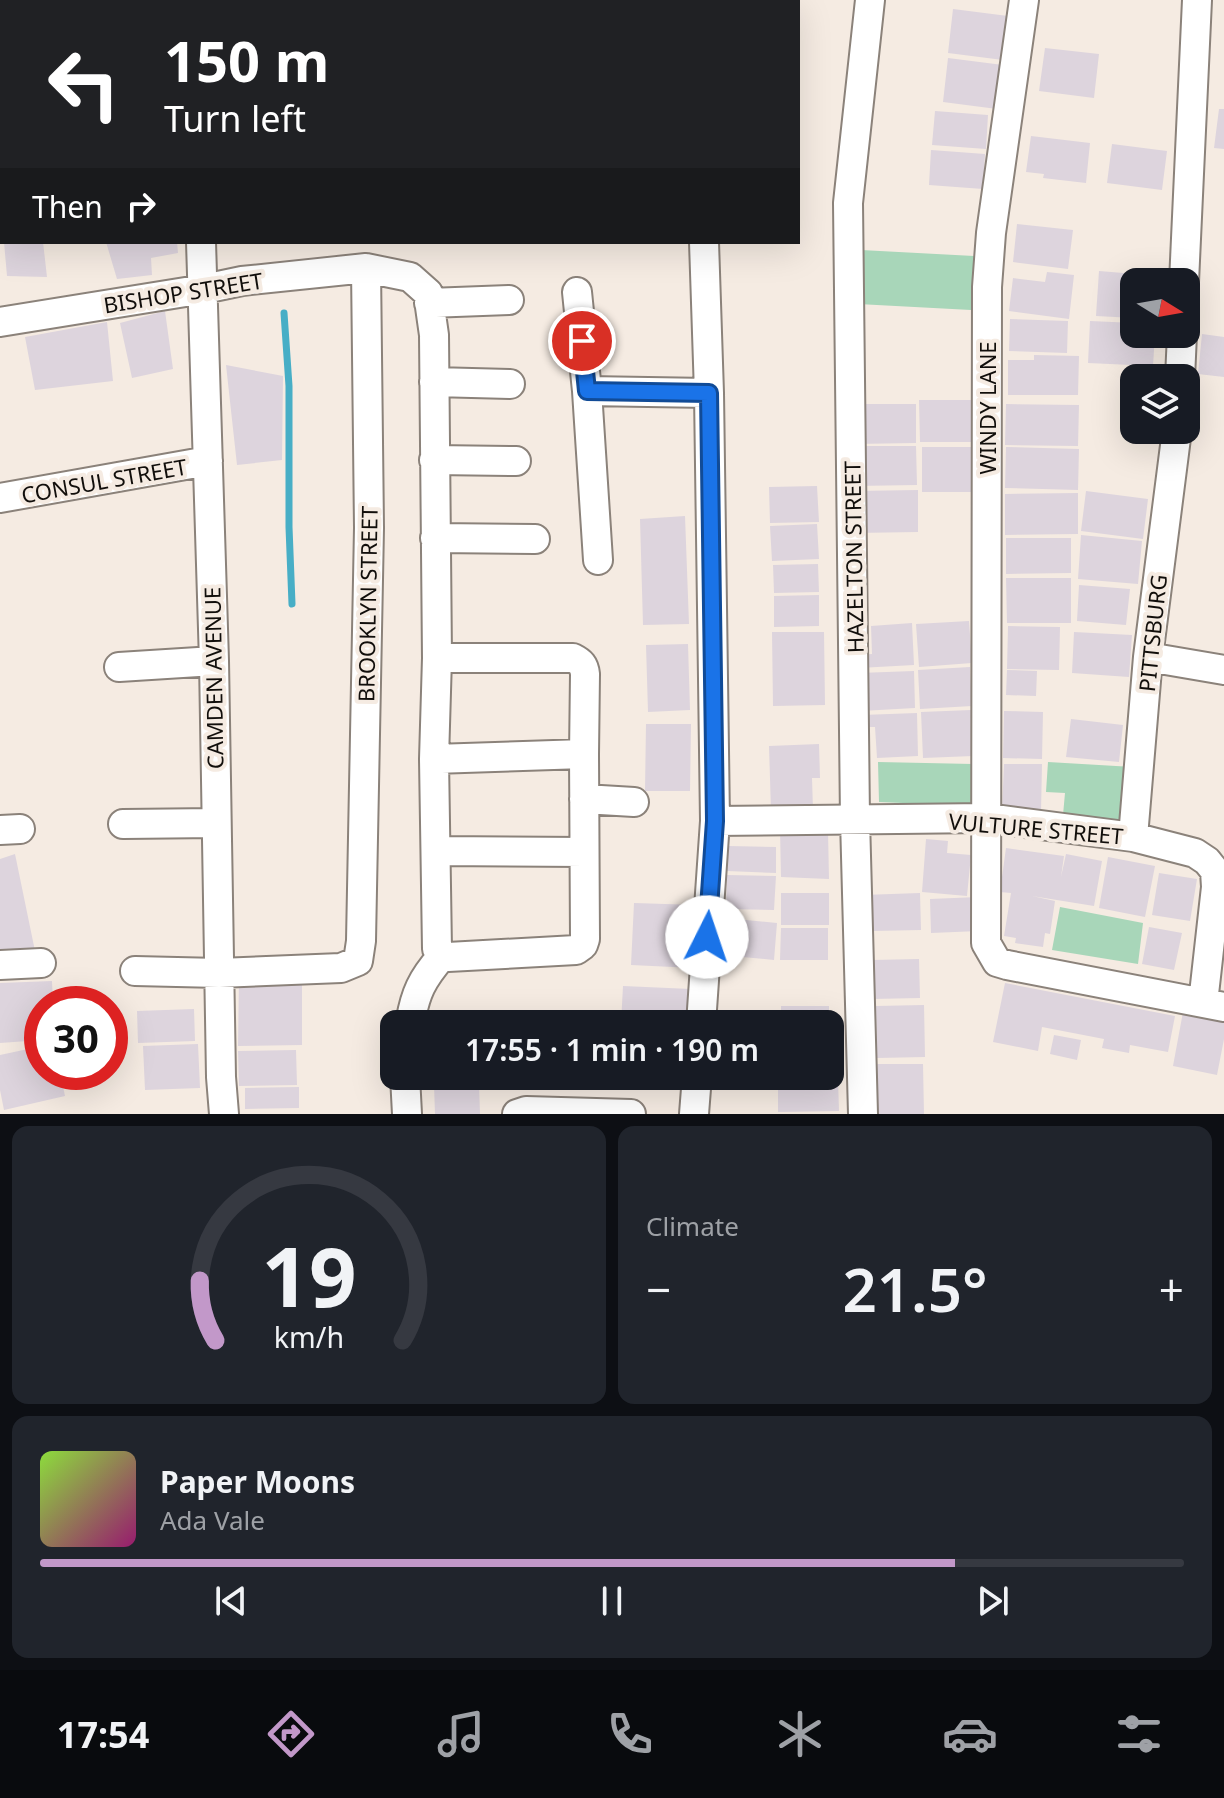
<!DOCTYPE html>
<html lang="en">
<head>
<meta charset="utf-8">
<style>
  :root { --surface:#171b24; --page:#20242c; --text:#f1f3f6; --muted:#9ea1a6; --line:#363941; --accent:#c298c9 }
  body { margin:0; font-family:"Noto Sans",sans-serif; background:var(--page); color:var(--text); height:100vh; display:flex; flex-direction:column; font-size:30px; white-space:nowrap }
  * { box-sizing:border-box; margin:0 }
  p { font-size:26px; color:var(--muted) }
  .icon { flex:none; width:44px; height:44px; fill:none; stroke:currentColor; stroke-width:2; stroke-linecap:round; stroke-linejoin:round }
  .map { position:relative; height:1114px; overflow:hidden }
  .details { display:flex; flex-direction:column; gap:12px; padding:12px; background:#0d0f14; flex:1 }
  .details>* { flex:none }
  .hud { position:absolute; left:0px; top:0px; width:800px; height:244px; box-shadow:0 8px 32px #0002; background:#202124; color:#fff; overflow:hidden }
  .needle { width:52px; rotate:101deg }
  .tools { position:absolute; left:1120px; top:268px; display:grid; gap:16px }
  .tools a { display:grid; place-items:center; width:80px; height:80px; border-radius:16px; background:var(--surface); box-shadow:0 8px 32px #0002; font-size:40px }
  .speed { position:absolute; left:24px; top:986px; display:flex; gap:16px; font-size:40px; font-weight:700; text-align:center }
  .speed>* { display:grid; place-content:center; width:104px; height:104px; border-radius:50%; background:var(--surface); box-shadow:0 8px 32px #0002; line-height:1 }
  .speed .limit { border:12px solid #d22; background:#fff; color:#111 }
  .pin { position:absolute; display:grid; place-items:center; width:68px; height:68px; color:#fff; margin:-34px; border:4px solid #fff; border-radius:50%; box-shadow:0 2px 8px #0007 }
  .me { position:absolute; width:88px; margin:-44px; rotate:4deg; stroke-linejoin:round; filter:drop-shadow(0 0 6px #0008) }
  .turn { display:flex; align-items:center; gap:28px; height:168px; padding:0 32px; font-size:36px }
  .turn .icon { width:104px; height:104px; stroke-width:2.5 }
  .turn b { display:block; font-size:56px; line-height:68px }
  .then { display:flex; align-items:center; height:76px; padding:0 32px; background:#0003; gap:16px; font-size:30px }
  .big { font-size:60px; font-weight:600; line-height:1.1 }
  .details .widget { flex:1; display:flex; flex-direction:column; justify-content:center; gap:12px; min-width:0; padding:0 28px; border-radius:16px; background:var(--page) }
  .details .dial { align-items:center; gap:0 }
  .dial svg { height:208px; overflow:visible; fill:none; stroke:var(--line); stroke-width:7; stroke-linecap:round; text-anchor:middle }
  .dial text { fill:var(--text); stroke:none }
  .song { display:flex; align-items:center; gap:24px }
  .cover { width:96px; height:96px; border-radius:12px; background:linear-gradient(135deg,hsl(90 70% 55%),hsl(320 70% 35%)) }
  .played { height:8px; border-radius:4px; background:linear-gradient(90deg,var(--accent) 80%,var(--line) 80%) }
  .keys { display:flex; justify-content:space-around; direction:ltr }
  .heat { display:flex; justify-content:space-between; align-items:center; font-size:44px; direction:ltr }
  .details .tiles { flex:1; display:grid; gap:12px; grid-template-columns:1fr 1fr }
  .widget:last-child { grid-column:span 2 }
  .trip { position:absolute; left:380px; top:1010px; width:464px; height:80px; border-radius:16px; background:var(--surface); box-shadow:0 8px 32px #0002; font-weight:600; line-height:80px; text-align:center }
  .tabs { display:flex; height:128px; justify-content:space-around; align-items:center; background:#090b0e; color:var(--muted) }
  .tabs .icon { width:56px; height:56px }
  .tabs .active { color:var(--accent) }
  .tabs b { font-size:36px; color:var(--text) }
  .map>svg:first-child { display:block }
</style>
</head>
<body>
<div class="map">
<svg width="1224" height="1114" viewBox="0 0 1224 1114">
  <rect width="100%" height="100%" fill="#f5ebe2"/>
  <path fill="#a8d6b9" d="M861,250L974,256L971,310L858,304Z
    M878,762L973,764L975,806L879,802Z
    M1048,762L1133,767L1127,821L1063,815L1065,793L1046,792Z
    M1060,907L1143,923L1138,964L1052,950Z"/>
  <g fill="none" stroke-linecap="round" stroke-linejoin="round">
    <path stroke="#47aec6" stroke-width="7" d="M281,0V2
      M284,313L289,386V527L292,604"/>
  </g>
  <path fill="#ddd4dd" d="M953,9L1008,16L1003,60L948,53Z
    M1045,48L1099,54L1094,98L1039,91Z
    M948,58L1003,65L997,109L943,102Z
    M1219,109H1224V149L1214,148Z
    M935,111L988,115L986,149L932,145Z
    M1031,136L1090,143L1086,183L1043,178L1044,174L1026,172Z
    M1112,144L1167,151L1162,190L1107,183Z
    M931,150L985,154L983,189L929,185Z
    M1017,224L1073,230L1068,269L1013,262Z
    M4,242H43L47,277L7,276Z
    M106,242H177L178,253L151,258L152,275L117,279Z
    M1099,271L1172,277L1171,282H1134V318L1096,316Z
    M1047,272L1074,275L1069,319L1009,311L1013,278L1045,282Z
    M165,311L173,369L132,378L120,323Z
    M1010,319L1068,321L1067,353L1009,351Z
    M1090,321L1134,323V334H1155L1153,366L1088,363Z
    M107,322L113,381L35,390L25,337Z
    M1202,334L1224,337V377L1198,374Z
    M1034,355L1079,356L1078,395H1008V360H1034Z
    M226,365L283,376L282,460L237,465Z
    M919,400H972V442H920Z
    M854,404H916V443L854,444Z
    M1006,404L1079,405L1078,446L1005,445Z
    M855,446H916L917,485L855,486Z
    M922,447H974L973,492H922Z
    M1006,447L1079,449L1078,490L1005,488Z
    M817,486L819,522L770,523L769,487Z
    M918,490V532L855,533V491Z
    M1086,491L1148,499L1143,539L1081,531Z
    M1078,493V534L1005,535V494Z
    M685,516L689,624L643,625L640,519Z
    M817,524L819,559L772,561L770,526Z
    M1081,535L1142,541L1138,584L1078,579Z
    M1006,538H1071V573L1006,574Z
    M818,564L819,592L774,593L773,565Z
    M1006,578H1071V623H1007Z
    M1079,585L1130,589L1126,625L1077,621Z
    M819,595V626L774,627V596Z
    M969,621L972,663L919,667L916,624Z
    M912,623L914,665L859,668V655L872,654L871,626Z
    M1008,626L1060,627L1059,670L1007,669Z
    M772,632H824L825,705L773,706Z
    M1074,632L1132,635L1129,677L1072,673Z
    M688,644L690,710L648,712L646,645Z
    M970,667L972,706L920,709L918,670Z
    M1007,670L1037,671L1036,696L1006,695Z
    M914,671L915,708L861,711L859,673Z
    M971,710L973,756L923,758L921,712Z
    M1004,711L1043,712L1042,759L1003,758Z
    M917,713L918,756L877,758L875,727H862V715Z
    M1071,719L1123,725L1119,762L1066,757Z
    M646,724H691L690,791H645Z
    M819,744L820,778H812L813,810L771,811L769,746Z
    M1004,764H1042L1041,812L1002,811Z
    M780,829L828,831L829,879L781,877Z
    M926,839L948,841L947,853L971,855L967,896L922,892Z
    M728,846L776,847V873L727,871Z
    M1006,848L1064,856L1061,877L1066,854L1102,861L1094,906L1032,896L1055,901L1050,934L1045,933L1043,947L1015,943L1016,938L1004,936L1011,893L1000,892Z
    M15,854L35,951L0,954V859Z
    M1108,857L1155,866L1145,917L1099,908Z
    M1159,873L1197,879L1190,921L1152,915Z
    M727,875L776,876L774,910L726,909Z
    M781,893H829V925H781Z
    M920,893L921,930L872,931L863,895Z
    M978,897L979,931L931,933L930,899Z
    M634,903L697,905L694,968L631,965Z
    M725,918L777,923L774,960L721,955Z
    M1149,927L1182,933L1174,970L1142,964Z
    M781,928H828V960H780Z
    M919,959L920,998L872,999V960Z
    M239,979H302V1045L238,1046Z
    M52,981L53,1004H42V1040L0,1043V983Z
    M1005,983L1175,1016L1168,1052L1130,1045L1129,1053L1102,1048L1104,1039L1042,1027L1038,1051L993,1042Z
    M623,986L691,989L689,1024H621Z
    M924,1005L925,1057L877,1058L876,1006Z
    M781,1006H829V1024H781Z
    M194,1009L195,1041L138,1043L137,1011Z
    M1183,1012L1224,1020V1039L1217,1075L1173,1066Z
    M1054,1035L1081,1040L1077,1060L1050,1054Z
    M830,1042H835L836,1074H830Z
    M198,1044L200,1088L145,1090L143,1046Z
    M42,1046V1072H60L65,1096L4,1110L0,1090V1055Z
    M296,1050L297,1085L239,1086L238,1051Z
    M874,1064H923L924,1114H874Z
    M838,1079L839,1111L778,1112V1081Z
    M479,1083L480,1114H435L434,1085Z
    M299,1087V1108L245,1109V1088Z"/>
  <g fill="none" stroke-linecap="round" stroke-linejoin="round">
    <defs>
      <path id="minor" d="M535,0V2
        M696,0V2
        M1024,0L991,233L987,287L986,943L997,962L1007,965L1224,1007
        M36,2V0
        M0,30L2,29
        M0,155H2
        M201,242L214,661L221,1077L224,1114
        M1184,282L1197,0
        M577,292L587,391L598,560
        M429,303L509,300
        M0,322L204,289L242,281L366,268L410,277L428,293L434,335L437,658L434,759L437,949L442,956L448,957L576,950L583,945L585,939L584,754L585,674C584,665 581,662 573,658H437
        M1180,378L1182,334
        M434,382L510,384
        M587,391L709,393
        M434,460L516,461
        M0,498L208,461
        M435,538L535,539
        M1148,657L1224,670
        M119,667L214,661
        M434,759L584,754
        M584,799L634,802
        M715,821L987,818L1133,837L1195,853L1207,861L1215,871L1216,887L1203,1003
        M123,824L216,823
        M0,830L20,829
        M1133,837L1148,657L1177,430
        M436,851L584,852
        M0,965L41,963
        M135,971L219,973L341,968L358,961L361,941L369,528L366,268
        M410,1024C415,993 422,979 442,956
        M701,1024L715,821L709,393L704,242
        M405,1076L407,1114
        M517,1114L526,1111L631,1114
        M694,1114L697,1076
        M863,1114L855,819L848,203L870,0"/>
    </defs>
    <use href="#minor" stroke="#8b827a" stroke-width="32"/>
    <use href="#minor" stroke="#fff" stroke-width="28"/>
  </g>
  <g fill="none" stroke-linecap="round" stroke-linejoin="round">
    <defs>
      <path id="route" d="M582,341L587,391L709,393L715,821L707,937"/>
    </defs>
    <use href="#route" stroke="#114b97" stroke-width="20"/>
    <use href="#route" stroke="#1a73e8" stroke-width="14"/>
  </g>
  <g text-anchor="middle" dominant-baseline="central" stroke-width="8" stroke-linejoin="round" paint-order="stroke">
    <g font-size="22" fill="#110e0b" stroke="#f5ebe2">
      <text transform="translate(183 292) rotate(-9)">BISHOP STREET</text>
      <text transform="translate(987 408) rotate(-90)">WINDY LANE</text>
      <text transform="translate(104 480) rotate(-10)">CONSUL STREET</text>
      <text transform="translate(853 557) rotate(-91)">HAZELTON STREET</text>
      <text transform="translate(367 604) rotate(-89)">BROOKLYN STREET</text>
      <text transform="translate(1152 633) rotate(-84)">PITTSBURG</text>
      <text transform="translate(213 678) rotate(-91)">CAMDEN AVENUE</text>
      <text transform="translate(1036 828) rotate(5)">VULTURE STREET</text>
    </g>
  </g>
</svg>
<div class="tools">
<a><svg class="needle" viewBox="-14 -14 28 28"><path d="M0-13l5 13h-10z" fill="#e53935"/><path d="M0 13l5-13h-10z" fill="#9ea1a6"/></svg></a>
<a><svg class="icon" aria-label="layers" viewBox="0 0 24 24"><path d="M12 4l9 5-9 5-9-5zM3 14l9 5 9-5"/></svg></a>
</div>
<div class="speed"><div class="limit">30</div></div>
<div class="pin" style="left:582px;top:341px;background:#d93025"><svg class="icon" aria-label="arrive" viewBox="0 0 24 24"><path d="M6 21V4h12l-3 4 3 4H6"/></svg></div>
<svg class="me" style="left:707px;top:937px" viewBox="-20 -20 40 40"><circle r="19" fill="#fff"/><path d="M0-13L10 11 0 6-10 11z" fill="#1a73e8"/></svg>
<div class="trip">17:55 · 1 min · 190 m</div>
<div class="hud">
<div class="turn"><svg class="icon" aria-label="left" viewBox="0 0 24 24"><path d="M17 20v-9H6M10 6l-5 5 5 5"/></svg><div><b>150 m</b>Turn left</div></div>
<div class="then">Then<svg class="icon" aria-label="right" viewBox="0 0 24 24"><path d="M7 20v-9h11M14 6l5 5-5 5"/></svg></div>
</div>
</div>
<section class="details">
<div class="tiles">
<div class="widget dial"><svg viewBox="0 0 100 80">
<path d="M14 69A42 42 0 1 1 86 69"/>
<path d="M14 69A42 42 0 0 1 8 46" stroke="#c298c9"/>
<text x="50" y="56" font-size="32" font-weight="700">19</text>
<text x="50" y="72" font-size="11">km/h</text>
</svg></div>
<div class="widget"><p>Climate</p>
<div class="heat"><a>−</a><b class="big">21.5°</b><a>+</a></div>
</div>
<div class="widget">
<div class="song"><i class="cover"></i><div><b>Paper Moons</b><p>Ada Vale</p></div></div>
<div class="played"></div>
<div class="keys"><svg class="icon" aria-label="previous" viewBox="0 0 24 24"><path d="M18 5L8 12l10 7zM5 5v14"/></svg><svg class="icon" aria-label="pause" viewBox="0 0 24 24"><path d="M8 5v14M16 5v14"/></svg><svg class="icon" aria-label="next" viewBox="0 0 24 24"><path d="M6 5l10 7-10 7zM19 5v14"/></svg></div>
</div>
</div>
</section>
<nav class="tabs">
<b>17:54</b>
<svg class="icon active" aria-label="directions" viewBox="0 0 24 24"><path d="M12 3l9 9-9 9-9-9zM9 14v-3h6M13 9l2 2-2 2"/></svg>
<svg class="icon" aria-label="music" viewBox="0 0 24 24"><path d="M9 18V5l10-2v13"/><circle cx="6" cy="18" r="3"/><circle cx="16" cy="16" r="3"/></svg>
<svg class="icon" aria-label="phone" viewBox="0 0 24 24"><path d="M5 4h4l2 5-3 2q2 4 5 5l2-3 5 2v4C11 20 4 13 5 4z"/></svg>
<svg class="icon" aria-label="climate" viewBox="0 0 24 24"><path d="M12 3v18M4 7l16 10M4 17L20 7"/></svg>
<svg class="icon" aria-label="car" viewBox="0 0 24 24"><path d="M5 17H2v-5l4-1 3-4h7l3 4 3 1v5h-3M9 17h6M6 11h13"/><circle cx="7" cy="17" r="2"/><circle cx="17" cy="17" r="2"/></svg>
<svg class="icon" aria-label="filters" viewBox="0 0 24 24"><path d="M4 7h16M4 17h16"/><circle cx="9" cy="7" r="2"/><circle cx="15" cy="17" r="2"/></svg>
</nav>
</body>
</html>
